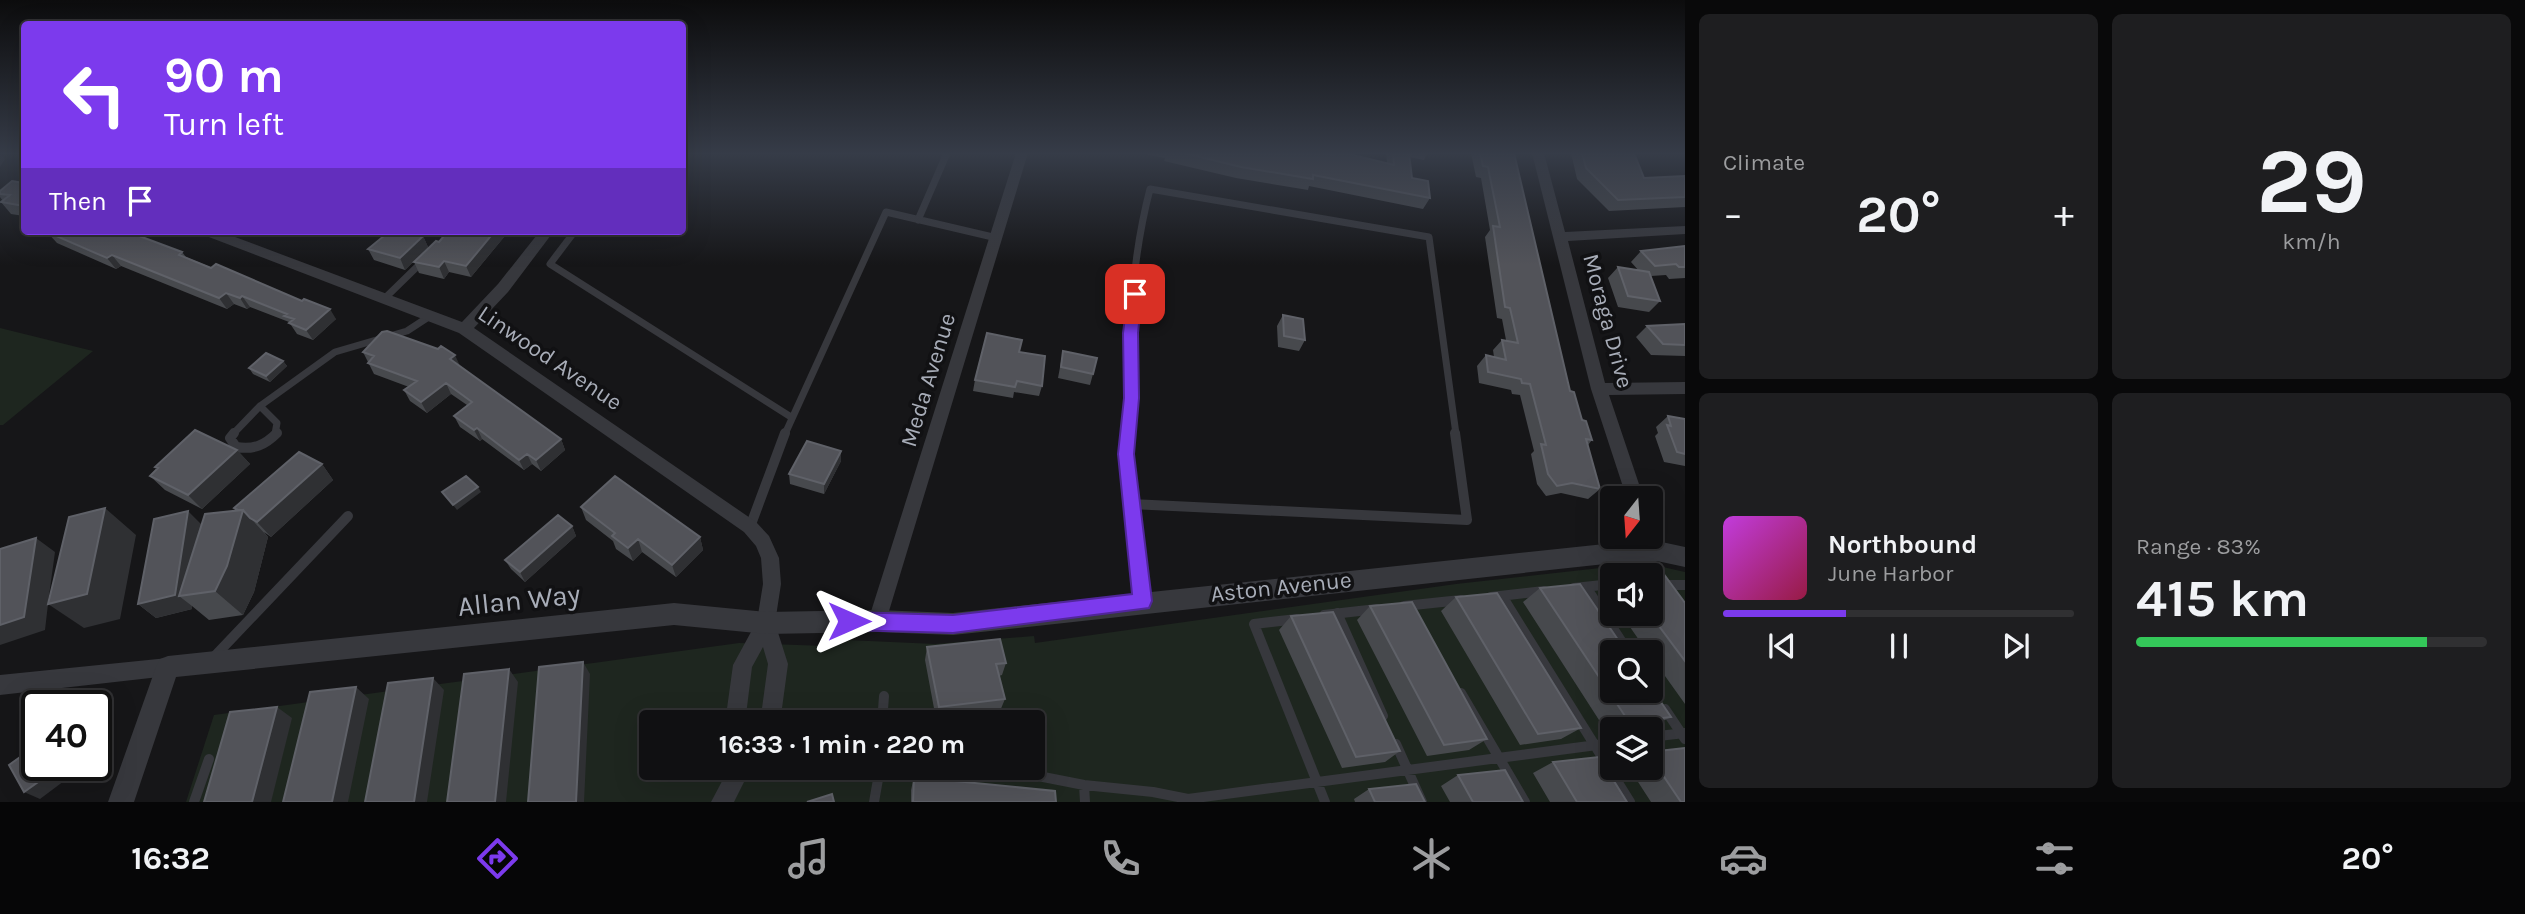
<!DOCTYPE html>
<html lang="en">
<head>
<meta charset="utf-8">
<style>
  :root { --surface:#101012; --page:#1e1e20; --text:#f1f3f6; --muted:#9c9d9f; --line:#303032; --accent:#7c3aed }
  body { margin:0; font-family:Karla,sans-serif; background:var(--page); color:var(--text); height:100vh; display:flex; flex-direction:column; font-size:26px; white-space:nowrap }
  * { box-sizing:border-box; margin:0 }
  p { font-size:23px; color:var(--muted) }
  .icon { flex:none; width:38px; height:38px; fill:none; stroke:currentColor; stroke-width:2; stroke-linecap:round; stroke-linejoin:round }
  .map { position:relative; flex:1; overflow:hidden }
  .details { display:flex; flex-direction:column; gap:14px; padding:14px; background:#09090a; width:840px }
  .details>* { flex:none }
  .hud { position:absolute; left:21px; top:21px; width:665px; height:214px; border-radius:7px; box-shadow:0 7px 28px #0002,0 0 0 2px var(--line); background:#7c3aed; color:#fff; overflow:hidden }
  .needle { width:46px; rotate:197deg }
  .tools { position:absolute; left:1600px; top:486px; display:grid; gap:14px }
  .tools a { display:grid; place-items:center; width:63px; height:63px; border-radius:7px; background:var(--surface); box-shadow:0 7px 28px #0002,0 0 0 2px var(--line); font-size:35px }
  .speed { position:absolute; left:21px; top:690px; display:flex; gap:14px; font-size:35px; font-weight:700; text-align:center }
  .speed>* { display:grid; place-content:center; width:91px; height:91px; border-radius:50%; background:var(--surface); box-shadow:0 7px 28px #0002,0 0 0 2px var(--line); line-height:1 }
  .speed .limit { border:4px solid #111; border-radius:10px; background:#fff; color:#111 }
  .pin { position:absolute; display:grid; place-items:center; width:60px; height:60px; color:#fff; margin:-30px; border-radius:14px; box-shadow:0 4px 10px #0006 }
  .me { position:absolute; width:77px; margin:-38px; rotate:90deg; stroke-linejoin:round; filter:drop-shadow(0 0 5px #0008) }
  .turn { display:flex; align-items:center; gap:24px; height:147px; padding:0 28px; font-size:32px }
  .turn .icon { width:91px; height:91px; stroke-width:2.5 }
  .turn b { display:block; font-size:49px; line-height:60px }
  .then { display:flex; align-items:center; height:66px; padding:0 28px; background:#0003; gap:14px; font-size:26px }
  .big { font-size:52px; font-weight:700; line-height:1.1 }
  .details .tile { flex:1; display:flex; flex-direction:column; justify-content:center; gap:10px; min-width:0; padding:0 24px; border-radius:10px; background:var(--page) }
  .details .dial { align-items:center; gap:0 }
  .dial b { font-size:91px; line-height:1 }
  .song { display:flex; align-items:center; gap:21px }
  .cover { width:84px; height:84px; border-radius:10px; background:linear-gradient(135deg,hsl(290 70% 55%),hsl(340 70% 35%)) }
  .played { height:7px; border-radius:4px; background:linear-gradient(90deg,var(--accent) 35%,var(--line) 35%) }
  .keys { display:flex; justify-content:space-around; direction:ltr }
  .heat { display:flex; justify-content:space-between; align-items:center; font-size:38px; direction:ltr }
  .charge { height:10px; border-radius:5px; background:linear-gradient(90deg,#34c759 83%,var(--line) 0) }
  .details .tiles { flex:1; display:grid; gap:14px; grid-template-columns:repeat(2,1fr) }
  .trip { position:absolute; left:639px; top:710px; width:406px; height:70px; border-radius:7px; background:var(--surface); box-shadow:0 7px 28px #0002,0 0 0 2px var(--line); font-weight:700; line-height:70px; text-align:center }
  .menu { display:flex; height:112px; justify-content:space-around; align-items:center; background:#060607; color:var(--muted) }
  .menu .icon { width:49px; height:49px }
  .menu .active { color:var(--accent) }
  .menu b { font-size:32px; color:var(--text) }
  main { display:flex; flex:1; min-height:0 }
  .map>svg:first-child { display:block }
</style>
</head>
<body>
<main>
<div class="map">
<svg width="1685" height="802" viewBox="0 0 1685 802">
  <rect width="100%" height="100%" fill="#161618"/>
  <path fill="#1e261f" fill-rule="evenodd" d="M0,328L93,351L3,425H0Z
    M1645,563L1685,572V802H186L214,715L739,643L826,646L847,640L935,644L1034,636L1035,643L1456,584ZM1612,576H1650V614H1612ZM1612,653H1650V691H1612ZM651,723H1032V768H651ZM1612,730H1650V768H1612Z"/>
  <g fill="none" stroke-linecap="round" stroke-linejoin="round">
    <path stroke="#37383d" stroke-width="7" d="M918,220L947,153
      M575,231L550,264L791,417
      M384,299L424,260
      M260,406L277,423L275,434
      M260,406L335,352L407,331L430,316
      M233,434L260,406
      M785,434L886,212L997,238
      M1128,434C1131,400 1128,367 1130,332C1132,285 1138,235 1150,189L1429,237L1456,434"/>
    <path stroke="#37383d" stroke-width="10" d="M234,433L230,438L236,447C254,450 265,445 277,433
      M1128,433L1126,454L1131,504
      M1131,504L1467,520L1455,433
      M1131,504L1142,602
      M750,527L785,433
      M1650,585H1685
      M1586,587L1629,653
      M1574,588L1612,584
      M1502,596L1630,802
      M1491,597L1544,591
      M1404,606L1461,600
      M1337,613L1383,716
      M1324,615L1377,609
      M1297,619L1254,624L1325,802
      M213,658L348,516
      M1650,686L1658,698
      M1461,693L1525,802
      M1665,709L1685,739
      M882,723L884,696
      M1650,737L1685,733
      M1396,744L1422,802
      M898,768L1023,773L1084,785L1153,792L1188,799L1612,743
      M1084,785L1085,802
      M194,802L209,759
      M874,802L880,768"/>
    <path fill="#37383d" fill-rule="evenodd" d="M1016,153H1028L886,621L884,627L877,630L870,627L868,621Z
      M1532,153H1544L1565,232L1685,226V234L1568,241L1605,383L1685,382V394L1609,395L1644,499H1627L1591,389Z
      M199,231H219L462,322L498,284L540,231H554L508,292L474,328L756,522L769,536L779,558L781,584L775,623L788,664L780,723H760L768,664L763,647L752,667L745,723H725L733,665L757,621L763,584L761,558L756,546L744,532L459,333L201,234Z
      M168,658L175,660L178,667L175,674L168,676L0,695V675Z
      M729,768H751L734,802H711Z"/>
    <path fill="#37383d" fill-rule="evenodd" d="M1633,541H1657L1685,547V567L1657,561H1633L953,635L877,632L766,634L674,625L176,677L134,802H108L156,667L160,659L168,656L674,603L766,612L877,610L953,613Z"/>
  </g>
  <path fill="#47494d" d="M1140,153H1322L1331,155L1332,153H1345L1387,163L1386,153H1427L1424,160L1409,157L1412,178L1430,198L1423,209L1309,186L1308,190L1236,178L1164,161L1165,158Z
    M1471,153H1514L1570,391L1592,440L1588,445L1600,489L1588,499L1561,493L1546,496L1537,484L1531,454L1534,451L1520,395L1512,394L1511,390L1479,383L1477,366L1486,355L1494,357L1493,350L1502,340H1506L1502,319L1497,318L1485,237L1490,230L1481,178L1476,177Z
    M1571,153H1634L1644,178L1685,176V207L1609,211L1577,179Z
    M24,183V216L11,214L1,202L3,201L0,197V191Z
    M509,231L471,277L449,272L444,279L419,273L414,262L439,242Z
    M47,232L182,252L186,257L336,319L313,340L297,334L289,322L250,307L247,309L234,304L227,309L121,266L116,269L57,243Z
    M423,236L428,247L405,270L374,260L368,249Z
    M1685,246V278L1669,279L1666,275L1651,276L1660,301L1649,312L1618,307L1608,278L1618,267L1639,271L1631,262L1641,251Z
    M1283,315L1305,340L1299,351L1278,347L1277,326Z
    M1685,324V356L1651,355L1636,337L1647,326Z
    M1063,351L1093,374L1090,385L1058,378Z
    M363,352L460,366L561,439L565,450L541,471L532,464L524,470L482,439L480,441L460,427L454,416L467,405L451,394L427,413L410,401L404,390L409,387L374,374Z
    M1019,352L1042,386L1039,396L1014,392L1013,398L973,391L975,380Z
    M283,361L287,366L270,382L253,374L249,368Z
    M1668,416L1685,419V466L1664,462L1655,436L1658,433L1656,427Z
    M237,450L250,464L202,509L165,490L150,476L157,469L155,467Z
    M841,451V461L824,494L790,484L789,474Z
    M322,464L333,480L271,537L264,532L268,537L254,592L243,615L209,620L192,606V609L156,618L138,604L202,525L237,511L234,508Z
    M581,507L700,537L703,550L676,577L642,552L633,561L616,549L613,541L586,520Z
    M572,526L576,536L525,582L511,569L505,560Z
    M1612,587V601L1605,592Z
    M1540,588L1671,717L1649,728L1639,730H1612V733L1608,734L1523,602Z
    M1456,597L1581,728L1561,739L1520,745L1441,611Z
    M1685,603V704L1650,655V653H1648L1621,614H1650Z
    M1370,606L1487,739L1469,750L1427,756L1357,620Z
    M1291,616L1400,751L1385,762L1342,768L1279,630Z
    M927,647L1006,663L1002,675L999,676L1005,699L1000,711L936,719L925,660Z
    M1650,752L1685,802H1651L1629,768H1650Z
    M1553,762L1627,802H1550L1533,773Z
    M1458,775L1523,802H1450L1441,786Z
    M914,777L1056,802H911V790Z
    M1369,789L1425,802H1355L1354,799Z"/>
  <path fill="#2f3033" d="M0,154L5,159L0,167Z
    M495,231H509L471,277L466,266Z
    M423,236L428,247L405,270L400,258Z
    M112,255L121,266L116,269L107,258Z
    M444,261L449,272L444,279L439,267Z
    M226,293L234,304L227,309L219,298Z
    M242,296L250,307L247,309L240,298Z
    M330,309L336,319L313,340L306,330Z
    M455,355L460,366L450,359Z
    M283,361L287,366L270,382L266,376Z
    M446,383L451,394L427,413L421,402Z
    M477,428L482,439L480,441L474,430Z
    M561,439L565,450L541,471L536,460Z
    M237,450L250,464L202,509L188,495Z
    M841,451V461L824,494V484Z
    M527,454L532,464L524,470L519,460Z
    M322,464L333,480L271,537L257,522Z
    M478,487L481,492L457,510L453,505Z
    M105,508L136,535L120,619L84,628L48,604L45,630L0,645V625L36,538L55,552L48,603Z
    M243,510L268,537L254,592L243,615L215,591Z
    M188,511L203,526L179,596L192,606V609L156,618L138,604Z
    M572,526L576,536L525,582L520,572Z
    M700,537L703,550L676,577L672,565Z
    M638,539L642,552L633,561L628,548Z
    M583,662L590,674L584,802H576Z
    M509,669L518,682L506,802H495Z
    M433,678L444,690L427,802H414Z
    M356,687L369,699L348,802H332Z
    M277,707L292,718L271,802H252Z
    M62,765H72L76,772L40,799L24,792Z"/>
  <path fill="#525359" stroke="#5f6168" stroke-width="2" d="M1184,153H1322L1333,155V153H1345L1394,165L1393,153H1409L1412,178L1428,181L1430,198L1313,175V179L1241,167Z
    M1480,153H1514L1570,391L1574,392L1582,420L1586,421L1592,440L1586,439L1600,489L1572,483L1557,486L1548,474L1541,444L1546,445L1530,384L1522,383L1521,379L1488,372L1486,355L1506,360L1502,340L1518,343L1510,308L1505,307L1493,226L1500,227L1488,167L1483,166Z
    M1582,153H1634L1644,178L1685,176V197L1618,200L1586,168Z
    M12,181L24,183V206L1,202L10,195L0,194V191Z
    M48,231H126L182,252L179,255L211,268L216,264L302,301L304,299L330,309L306,330L289,323L294,319L284,316L287,314L242,296L240,298L226,293L219,298L112,255L107,258L47,232Z
    M390,231H410L423,236L400,258L368,249Z
    M448,231H495L466,266L444,261L439,267L414,262L436,241L439,242Z
    M1685,246V267H1679L1676,264L1655,266L1641,251Z
    M1618,267L1649,272L1660,301L1628,296Z
    M1283,315L1303,319L1305,340L1284,336Z
    M1685,324V345L1663,344L1647,326Z
    M387,331L438,349L441,346L455,355L450,359L561,439L536,460L527,454L519,460L477,428L474,430L454,416L472,402L446,383L421,402L404,390L417,381L368,363L374,356L363,352L382,332Z
    M987,333L1022,340L1019,352L1045,356L1042,386L1017,381L1015,387L975,380Z
    M1063,351L1097,358L1093,374L1061,367Z
    M266,353L283,361L266,376L249,368Z
    M1668,416L1685,419V454L1677,452L1667,425L1671,426Z
    M195,430L237,450L188,495L150,476L158,468L155,467Z
    M807,441L841,451L824,484L789,474Z
    M299,452L322,464L257,522L250,518L243,510H238L234,508Z
    M466,476L478,487L453,505L442,492Z
    M615,476L700,537L672,565L638,539L628,548L612,536L615,533L581,507Z
    M105,508L87,594L48,604L69,517Z
    M243,510L227,566L215,591L179,596L205,514Z
    M188,511L175,595L138,604L154,519Z
    M558,515L572,526L520,572L505,560Z
    M36,538L24,617L0,625V549Z
    M1663,573L1685,603V661L1650,614V576H1645Z
    M1580,584L1627,653H1612V691H1650V686L1671,717L1629,722L1540,588Z
    M1497,593L1581,728L1538,734L1456,597Z
    M1412,602L1487,739L1444,745L1370,606Z
    M1333,612L1400,751L1356,757L1291,616Z
    M1000,639L1006,663L996,664L1005,699L939,707L927,647Z
    M583,662L576,802H528L539,667Z
    M509,669L495,802H447L464,674Z
    M433,678L414,802H365L388,683Z
    M356,687L332,802H283L310,692Z
    M277,707L252,802H204L230,712Z
    M37,745V765H62L24,792L9,765Z
    M1685,748V802H1681L1650,756V752Z
    M1599,757L1627,802H1577L1553,762Z
    M1505,770L1523,802H1473L1458,775Z
    M914,777L1055,791L1056,802H913Z
    M1416,784L1425,802H1375L1369,789Z
    M832,794L834,802H807Z"/>
  <linearGradient id="sky" x2="0" y2="1"><stop stop-color="#0c0c0d"/><stop offset="0.58" stop-color="#363c48"/><stop offset="1" stop-color="#363c48" stop-opacity="0"/></linearGradient>
  <rect width="1685" height="265" fill="url(#sky)"/>
  <path fill="#7c3aed" stroke="#51269a" stroke-width="2" d="M1135,289L1142,294L1138,333L1139,398L1134,454L1152,601L1149,608L953,633L849,630L843,627L840,621L843,615L849,612L953,615L1132,594L1118,454L1124,398L1123,333L1128,294Z"/>
  <g text-anchor="middle" dominant-baseline="central" stroke-width="7" stroke-linejoin="round" paint-order="stroke">
    <g font-size="23" fill="#a8adb8" stroke="#111113">
      <text transform="translate(1608 321) rotate(75)">Moraga Drive</text>
      <text transform="translate(550 358) rotate(34)">Linwood Avenue</text>
      <text transform="translate(928 380) rotate(-73)">Meda Avenue</text>
      <text transform="translate(1281 587) rotate(-6)">Aston Avenue</text>
    </g>
    <g font-size="28" fill="#a8adb8" stroke="#111113">
      <text transform="translate(519 600) rotate(-6)">Allan Way</text>
    </g>
  </g>
</svg>
<div class="tools">
<a><svg class="needle" viewBox="-14 -14 28 28"><path d="M0-13l5 13h-10z" fill="#e53935"/><path d="M0 13l5-13h-10z" fill="#9c9d9f"/></svg></a>
<a><svg class="icon" aria-label="sound" viewBox="0 0 24 24"><path d="M4 9h4l5-4v14l-5-4H4zM17 9q2 3 0 6"/></svg></a>
<a><svg class="icon" aria-label="search" viewBox="0 0 24 24"><circle cx="10" cy="10" r="6"/><path d="M15 15l6 6"/></svg></a>
<a><svg class="icon" aria-label="layers" viewBox="0 0 24 24"><path d="M12 4l9 5-9 5-9-5zM3 14l9 5 9-5"/></svg></a>
</div>
<div class="speed"><div class="limit">40</div></div>
<div class="pin" style="left:1135px;top:294px;background:#d93025"><svg class="icon" aria-label="arrive" viewBox="0 0 24 24"><path d="M6 21V4h12l-3 4 3 4H6"/></svg></div>
<svg class="me" style="left:849px;top:621px" viewBox="-20 -20 40 40"><path d="M0-17L14 15 0 8-14 15z" fill="#7c3aed" stroke="#fff" stroke-width="4"/></svg>
<div class="trip">16:33 · 1 min · 220 m</div>
<div class="hud">
<div class="turn"><svg class="icon" aria-label="left" viewBox="0 0 24 24"><path d="M17 20v-9H6M10 6l-5 5 5 5"/></svg><div><b>90 m</b>Turn left</div></div>
<div class="then">Then<svg class="icon" aria-label="arrive" viewBox="0 0 24 24"><path d="M6 21V4h12l-3 4 3 4H6"/></svg></div>
</div>
</div>
<section class="details">
<div class="tiles">
<div class="tile"><p>Climate</p>
<div class="heat"><a>−</a><b class="big">20°</b><a>+</a></div>
</div>
<div class="tile dial"><b>29</b><p>km/h</p></div>
<div class="tile">
<div class="song"><i class="cover"></i><div><b>Northbound</b><p>June Harbor</p></div></div>
<div class="played"></div>
<div class="keys"><svg class="icon" aria-label="previous" viewBox="0 0 24 24"><path d="M18 5L8 12l10 7zM5 5v14"/></svg><svg class="icon" aria-label="pause" viewBox="0 0 24 24"><path d="M8 5v14M16 5v14"/></svg><svg class="icon" aria-label="next" viewBox="0 0 24 24"><path d="M6 5l10 7-10 7zM19 5v14"/></svg></div>
</div>
<div class="tile"><p>Range · 83%</p><b class="big">415 km</b><div class="charge"></div></div>
</div>
</section>
</main>
<nav class="menu">
<b>16:32</b>
<svg class="icon active" aria-label="directions" viewBox="0 0 24 24"><path d="M12 3l9 9-9 9-9-9zM9 14v-3h6M13 9l2 2-2 2"/></svg>
<svg class="icon" aria-label="music" viewBox="0 0 24 24"><path d="M9 18V5l10-2v13"/><circle cx="6" cy="18" r="3"/><circle cx="16" cy="16" r="3"/></svg>
<svg class="icon" aria-label="phone" viewBox="0 0 24 24"><path d="M5 4h4l2 5-3 2q2 4 5 5l2-3 5 2v4C11 20 4 13 5 4z"/></svg>
<svg class="icon" aria-label="climate" viewBox="0 0 24 24"><path d="M12 3v18M4 7l16 10M4 17L20 7"/></svg>
<svg class="icon" aria-label="car" viewBox="0 0 24 24"><path d="M5 17H2v-5l4-1 3-4h7l3 4 3 1v5h-3M9 17h6M6 11h13"/><circle cx="7" cy="17" r="2"/><circle cx="17" cy="17" r="2"/></svg>
<svg class="icon" aria-label="filters" viewBox="0 0 24 24"><path d="M4 7h16M4 17h16"/><circle cx="9" cy="7" r="2"/><circle cx="15" cy="17" r="2"/></svg>
<b>20°</b>
</nav>
</body>
</html>
